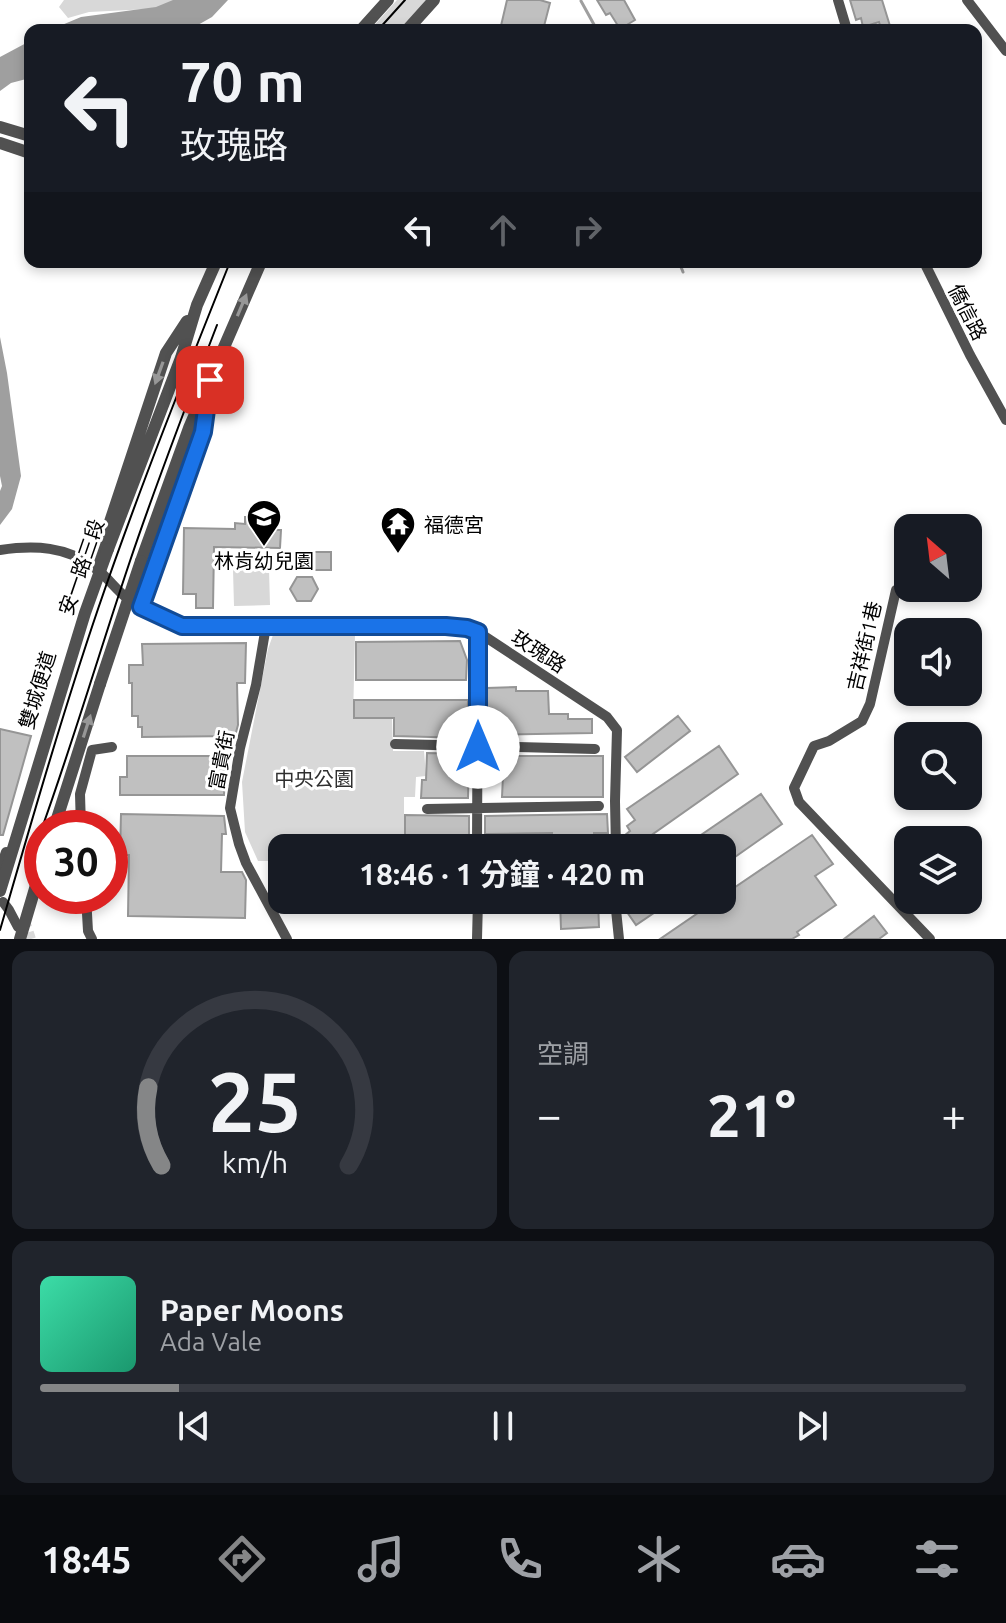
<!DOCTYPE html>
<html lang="zh-TW">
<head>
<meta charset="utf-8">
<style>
  :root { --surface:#171b24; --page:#20242c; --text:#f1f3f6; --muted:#9ea1a6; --line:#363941; --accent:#858687 }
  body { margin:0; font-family:Ubuntu,"Noto Sans TC",sans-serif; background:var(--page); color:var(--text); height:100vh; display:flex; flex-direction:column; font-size:30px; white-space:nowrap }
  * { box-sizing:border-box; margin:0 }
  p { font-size:26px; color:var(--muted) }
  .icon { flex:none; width:44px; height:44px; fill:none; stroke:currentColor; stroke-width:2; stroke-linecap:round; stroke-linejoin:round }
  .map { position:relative; height:939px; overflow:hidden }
  .panel { display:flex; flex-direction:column; gap:12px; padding:12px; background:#0d0f14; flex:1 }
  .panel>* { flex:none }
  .banner { position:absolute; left:24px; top:24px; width:958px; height:244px; border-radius:16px; box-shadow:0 4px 12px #0003; background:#171b24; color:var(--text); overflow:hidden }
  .needle { width:52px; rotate:332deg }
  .controls { position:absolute; left:894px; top:514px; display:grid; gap:16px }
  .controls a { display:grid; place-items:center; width:88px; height:88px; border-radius:16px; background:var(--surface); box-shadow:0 4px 12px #0003; font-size:40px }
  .speed { position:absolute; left:24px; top:810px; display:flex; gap:16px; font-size:40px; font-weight:700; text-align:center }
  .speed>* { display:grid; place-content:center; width:104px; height:104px; border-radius:50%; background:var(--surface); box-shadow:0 4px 12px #0003; line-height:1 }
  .speed .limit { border:12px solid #d22; background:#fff; color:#111 }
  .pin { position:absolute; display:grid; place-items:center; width:68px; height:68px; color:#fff; margin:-34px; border-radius:16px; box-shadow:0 4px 12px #0006 }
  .me { position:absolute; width:88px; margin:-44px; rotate:0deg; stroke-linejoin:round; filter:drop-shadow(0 0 6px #0008) }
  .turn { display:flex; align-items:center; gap:28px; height:168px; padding:0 24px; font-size:36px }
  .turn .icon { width:104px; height:104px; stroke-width:2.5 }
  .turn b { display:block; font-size:56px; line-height:68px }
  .lanes { display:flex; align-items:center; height:76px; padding:0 24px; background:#0003; justify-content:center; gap:40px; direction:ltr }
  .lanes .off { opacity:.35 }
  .big { font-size:60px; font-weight:700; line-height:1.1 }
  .panel .tile { flex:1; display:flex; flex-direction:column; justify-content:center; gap:12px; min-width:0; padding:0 28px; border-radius:16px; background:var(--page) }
  .panel .dial { align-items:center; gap:0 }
  .dial svg { height:208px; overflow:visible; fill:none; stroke:var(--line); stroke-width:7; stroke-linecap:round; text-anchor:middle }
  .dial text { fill:var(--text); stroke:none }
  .song { display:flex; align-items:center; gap:24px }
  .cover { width:96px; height:96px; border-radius:12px; background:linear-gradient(135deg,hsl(160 70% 55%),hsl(160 70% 35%)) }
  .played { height:8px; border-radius:4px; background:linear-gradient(90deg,var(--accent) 15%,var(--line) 15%) }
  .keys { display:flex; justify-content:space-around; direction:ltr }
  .heat { display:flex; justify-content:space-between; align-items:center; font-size:44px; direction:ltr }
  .panel .tiles { flex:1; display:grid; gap:12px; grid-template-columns:1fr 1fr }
  .tile:last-child { grid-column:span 2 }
  .trip { position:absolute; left:268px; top:834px; width:468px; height:80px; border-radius:16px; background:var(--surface); box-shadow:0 4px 12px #0003; font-weight:700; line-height:80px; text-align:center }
  .tab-bar { display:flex; height:128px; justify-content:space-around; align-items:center; background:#090b0e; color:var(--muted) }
  .tab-bar .icon { width:56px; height:56px }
  .tab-bar .selected { color:var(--accent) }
  .tab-bar b { font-size:36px; color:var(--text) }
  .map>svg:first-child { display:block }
</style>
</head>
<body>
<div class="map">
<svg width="1006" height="939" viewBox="0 0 1006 939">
  <rect width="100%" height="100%" fill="#fff"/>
  <path fill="#d8d8d8" d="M64,0H192L149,9L89,12L68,18L59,7Z
    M397,0H427L400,30H370Z
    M269,569L270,605L234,606L233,570Z
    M273,635H355L353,719H392L393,751H424L426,776L416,777L415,797H404V837H378L377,848H282V861H258L245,832L242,782L268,649Z"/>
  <path fill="#9f9f9f" d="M173,0H228L212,17L189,30H50L81,17L156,7Z
    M30,41V78L11,83L0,91V57Z
    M0,337L7,373L21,476L12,509L0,525V491L2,486L0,476Z"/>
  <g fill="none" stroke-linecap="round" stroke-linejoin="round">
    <path stroke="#9f9f9f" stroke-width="3" d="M581,1L597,30
      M679,262L683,272"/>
  </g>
  <path fill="#c0c0c0" stroke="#959595" stroke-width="2" d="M507,0H540L550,3L543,30H500Z
    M597,0H624L635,20L620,29L610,13L606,15Z
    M850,0H882L890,26L881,28L879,22L863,27L861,18L856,20Z
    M245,517H260V530H281L280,548L214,547L213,608H196V594H183L184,528L235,529V523L245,524Z
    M312,552H331V570H312Z
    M297,577H312L318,589L311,601H297L290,589Z
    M460,641L467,660L466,680H356V642Z
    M246,643L245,683H237L238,725L235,736L142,737V727H138V716H132V683H129V665H143L142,644Z
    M516,687V691H548L549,714H568V719H592V733L487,735V688Z
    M354,700H468L467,738L394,736V718H354Z
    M678,716L690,731L637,772L625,757Z
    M0,729L31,736L3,835H0Z
    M719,746L738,774L633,848L624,836L630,831L627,826L635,820L627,809Z
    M427,753L469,754L468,798H421L422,780H426Z
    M127,756H226L224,795H120V777H127Z
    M485,756H603V797H502L503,776L485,775Z
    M761,794L782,824L722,866V848H682Z
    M121,814L224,816L226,834H222L221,872H242L246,880L245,918L128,916L129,855H120Z
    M607,814L608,833H594V848H551L552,833L485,834V816Z
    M405,815L469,816V848H379V838H405Z
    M812,835L833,864L815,876L836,905L797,932L799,935L792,939H660L717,900H722V896Z
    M560,900H598L599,927L561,929Z
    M624,900H673L636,925L627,912L630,910Z
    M874,916L887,933L879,939H844Z"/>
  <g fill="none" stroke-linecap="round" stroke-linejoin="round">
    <path stroke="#d9d9d9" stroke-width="10" stroke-dasharray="10 5" stroke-linecap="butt" d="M24,918L31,939"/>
    <path stroke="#515151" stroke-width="10" d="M838,0L847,30
      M967,0L1006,51
      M924,262L970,355L1006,420
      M0,550C34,545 67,546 95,568C107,576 115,589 127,598C143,611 164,618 182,626H446L467,628L478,632L607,717L617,730L615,801L616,848
      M896,590L870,704L862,721L829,741L814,746L794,788L799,802L930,939
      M266,626L256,685L240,748L230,808L239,844L246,863L287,939
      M395,744L595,749
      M427,809L599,806
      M81,828L80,794L92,750L112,747
      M477,848L478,632
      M0,869L6,852
      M86,896L88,931L92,939
      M615,900L619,939
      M3,902L9,910L18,927
      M477,939L478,900"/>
    <path stroke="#515151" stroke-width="12" d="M361,30L388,0
      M407,30L434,0
      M0,127L30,136
      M0,143L30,153
      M108,549L181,358L197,305L216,262
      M141,561L189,428L261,262
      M95,567L166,353L187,321
      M141,607L203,432L209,393
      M54,828L100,684
      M20,939L42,865"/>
    <path stroke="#000" stroke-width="2" d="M378,30L405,0
      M42,828C74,739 100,650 130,561C157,481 187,403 217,325
      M0,930C31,823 62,715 98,609C138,492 184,377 230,262"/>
    <path stroke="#515151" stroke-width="12" d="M100,684L141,561
      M0,891L85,613L108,549"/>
  </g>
  <defs><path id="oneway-solid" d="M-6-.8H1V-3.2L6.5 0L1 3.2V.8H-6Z" transform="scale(2)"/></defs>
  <g fill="#979797">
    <use href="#oneway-solid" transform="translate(242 305) rotate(-67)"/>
    <use href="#oneway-solid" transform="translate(159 373) rotate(110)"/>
    <use href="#oneway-solid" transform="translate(87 726) rotate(-72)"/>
  </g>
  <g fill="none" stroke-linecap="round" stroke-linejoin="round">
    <defs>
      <path id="route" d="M210,380L203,432L141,607L182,626H446L467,628L478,632V747"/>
    </defs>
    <use href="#route" stroke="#114b97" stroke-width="20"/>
    <use href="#route" stroke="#1a73e8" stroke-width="14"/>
  </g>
  <defs>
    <symbol id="school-pin" viewBox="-11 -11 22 30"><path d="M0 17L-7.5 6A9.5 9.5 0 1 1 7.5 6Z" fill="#000" stroke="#fff"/><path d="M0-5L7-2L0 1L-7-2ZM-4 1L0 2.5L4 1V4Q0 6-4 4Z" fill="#fff"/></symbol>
    <symbol id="temple-pin" viewBox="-11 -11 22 30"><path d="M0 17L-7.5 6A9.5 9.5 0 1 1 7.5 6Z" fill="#000" stroke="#fff"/><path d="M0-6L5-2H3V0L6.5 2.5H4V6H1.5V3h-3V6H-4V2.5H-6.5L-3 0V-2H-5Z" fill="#fff"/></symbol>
  </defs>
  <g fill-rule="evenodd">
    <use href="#school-pin" x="244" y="497" width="40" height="54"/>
    <use href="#temple-pin" x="378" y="504" width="40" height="54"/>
  </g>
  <g text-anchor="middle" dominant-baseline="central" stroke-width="6" stroke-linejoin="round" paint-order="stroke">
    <g font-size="20" fill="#000" stroke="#fff">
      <text transform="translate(968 312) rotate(63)">僑信路</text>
      <text transform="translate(81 567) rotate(-71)">安一路三段</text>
      <text transform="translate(864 646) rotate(-77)">吉祥街1巷</text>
      <text transform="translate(539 651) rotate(33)">玫瑰路</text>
      <text transform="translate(37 690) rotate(-73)">雙城便道</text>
      <text transform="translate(221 760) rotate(-79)">富貴街</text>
    </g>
    <g font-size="20" fill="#000" stroke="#fff" text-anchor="start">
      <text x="424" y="524">福德宮</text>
      <text x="264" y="560" text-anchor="middle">林肯幼兒園</text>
    </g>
    <g font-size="20" fill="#2f2f2f" stroke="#fff">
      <text x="314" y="778">中央公園</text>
    </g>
  </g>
</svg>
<div class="controls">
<a><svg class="needle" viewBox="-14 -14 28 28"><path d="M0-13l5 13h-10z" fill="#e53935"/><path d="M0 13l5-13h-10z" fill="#9ea1a6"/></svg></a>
<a><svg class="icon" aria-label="sound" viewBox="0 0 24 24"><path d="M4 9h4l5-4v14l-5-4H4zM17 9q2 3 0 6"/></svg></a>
<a><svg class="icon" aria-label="search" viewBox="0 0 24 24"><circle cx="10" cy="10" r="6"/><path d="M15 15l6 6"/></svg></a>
<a><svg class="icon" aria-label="layers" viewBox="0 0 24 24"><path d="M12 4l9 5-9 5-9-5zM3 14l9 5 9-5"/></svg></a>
</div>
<div class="speed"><div class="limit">30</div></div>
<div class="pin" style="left:210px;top:380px;background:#d93025"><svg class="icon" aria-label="arrive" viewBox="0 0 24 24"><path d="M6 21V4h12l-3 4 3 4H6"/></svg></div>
<svg class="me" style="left:478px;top:747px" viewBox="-20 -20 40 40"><circle r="19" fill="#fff"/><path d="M0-13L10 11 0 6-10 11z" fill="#1a73e8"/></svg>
<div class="trip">18:46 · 1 分鐘 · 420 m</div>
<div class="banner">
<div class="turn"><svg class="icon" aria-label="left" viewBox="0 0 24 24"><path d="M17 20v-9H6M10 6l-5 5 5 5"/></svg><div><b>70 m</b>玫瑰路</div></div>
<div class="lanes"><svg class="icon" aria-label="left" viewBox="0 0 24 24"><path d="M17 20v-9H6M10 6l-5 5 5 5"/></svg><svg class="icon off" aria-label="ahead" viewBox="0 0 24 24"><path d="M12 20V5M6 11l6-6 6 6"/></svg><svg class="icon off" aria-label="right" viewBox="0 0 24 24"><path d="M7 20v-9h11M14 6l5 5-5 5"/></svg></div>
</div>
</div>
<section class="panel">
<div class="tiles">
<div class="tile dial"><svg viewBox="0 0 100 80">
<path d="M14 69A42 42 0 1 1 86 69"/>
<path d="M14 69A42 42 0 0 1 9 39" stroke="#858687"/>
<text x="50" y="56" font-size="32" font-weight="700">25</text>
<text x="50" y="72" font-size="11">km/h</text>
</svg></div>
<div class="tile"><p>空調</p>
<div class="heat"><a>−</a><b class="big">21°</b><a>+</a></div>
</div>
<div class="tile">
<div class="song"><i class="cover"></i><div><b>Paper Moons</b><p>Ada Vale</p></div></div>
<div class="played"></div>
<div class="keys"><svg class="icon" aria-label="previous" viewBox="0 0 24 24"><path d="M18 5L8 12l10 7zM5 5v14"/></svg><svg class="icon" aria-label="pause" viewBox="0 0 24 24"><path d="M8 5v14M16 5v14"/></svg><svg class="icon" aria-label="next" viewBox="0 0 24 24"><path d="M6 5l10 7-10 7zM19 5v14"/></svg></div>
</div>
</div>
</section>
<nav class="tab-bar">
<b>18:45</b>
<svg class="icon selected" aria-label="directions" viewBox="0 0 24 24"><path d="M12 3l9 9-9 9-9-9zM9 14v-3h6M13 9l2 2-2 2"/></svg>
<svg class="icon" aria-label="music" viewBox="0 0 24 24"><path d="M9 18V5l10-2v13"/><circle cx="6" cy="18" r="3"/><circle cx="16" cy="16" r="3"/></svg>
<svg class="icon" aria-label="phone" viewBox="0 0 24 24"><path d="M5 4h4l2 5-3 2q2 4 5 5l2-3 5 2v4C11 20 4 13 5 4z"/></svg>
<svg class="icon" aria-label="climate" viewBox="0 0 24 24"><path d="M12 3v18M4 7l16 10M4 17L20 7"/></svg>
<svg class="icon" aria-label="car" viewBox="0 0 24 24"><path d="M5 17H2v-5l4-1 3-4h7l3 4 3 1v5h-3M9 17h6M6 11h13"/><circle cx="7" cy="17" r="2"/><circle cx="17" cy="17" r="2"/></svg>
<svg class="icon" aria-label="filters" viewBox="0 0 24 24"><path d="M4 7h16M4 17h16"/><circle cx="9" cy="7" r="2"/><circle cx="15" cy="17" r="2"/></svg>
</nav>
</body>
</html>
